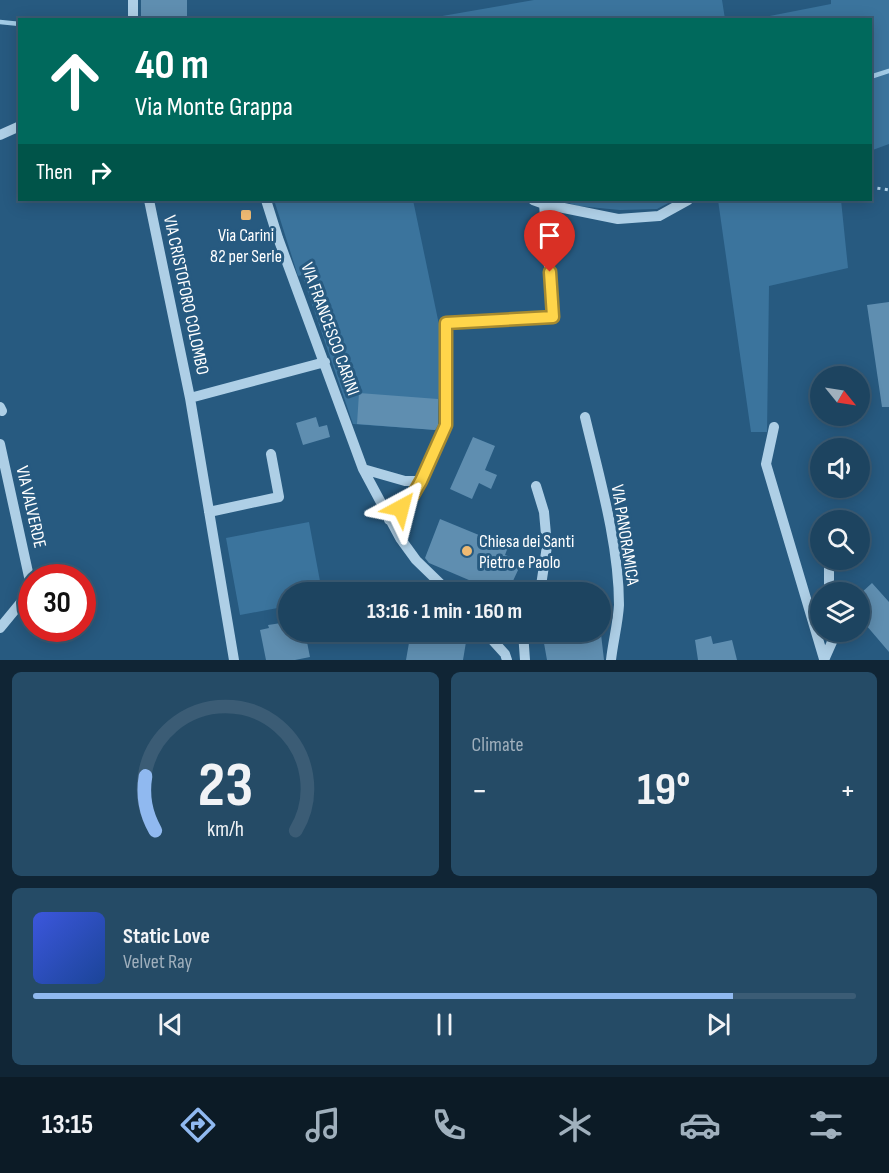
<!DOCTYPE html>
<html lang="en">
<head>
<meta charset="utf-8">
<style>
  :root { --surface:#1d4460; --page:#254b66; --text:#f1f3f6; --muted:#a0b0bd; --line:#3b5c75; --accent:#90b9f0 }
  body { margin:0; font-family:"Sofia Sans Condensed",sans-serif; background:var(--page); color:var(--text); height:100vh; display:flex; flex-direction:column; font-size:22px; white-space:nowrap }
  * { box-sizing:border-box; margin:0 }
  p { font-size:20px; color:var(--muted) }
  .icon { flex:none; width:33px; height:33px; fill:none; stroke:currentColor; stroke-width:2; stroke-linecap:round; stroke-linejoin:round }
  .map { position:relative; height:660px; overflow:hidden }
  .details { display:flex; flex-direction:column; gap:12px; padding:12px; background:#102535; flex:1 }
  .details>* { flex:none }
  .hud { position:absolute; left:18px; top:18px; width:854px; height:183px; border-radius:0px; box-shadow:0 3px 15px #0003,0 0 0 2px var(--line); background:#00695c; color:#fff; overflow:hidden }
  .needle { width:39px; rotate:120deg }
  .fabs { position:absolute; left:810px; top:366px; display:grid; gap:12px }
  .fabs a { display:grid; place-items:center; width:60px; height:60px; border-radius:50%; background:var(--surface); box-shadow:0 3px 15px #0003,0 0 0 2px var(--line); font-size:30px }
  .speed { position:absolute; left:18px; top:564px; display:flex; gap:12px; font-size:30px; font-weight:700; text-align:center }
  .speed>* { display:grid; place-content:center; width:78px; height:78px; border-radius:50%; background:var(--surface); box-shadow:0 3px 15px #0003,0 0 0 2px var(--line); line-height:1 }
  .speed .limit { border:9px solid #d22; background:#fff; color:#111 }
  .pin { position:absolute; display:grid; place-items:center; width:51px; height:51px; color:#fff; margin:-62px -26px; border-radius:50% 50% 50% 0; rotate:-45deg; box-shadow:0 0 6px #0007 }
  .pin .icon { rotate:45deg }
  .me { position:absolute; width:66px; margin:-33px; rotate:38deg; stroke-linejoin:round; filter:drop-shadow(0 0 4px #0008) }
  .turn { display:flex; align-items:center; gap:21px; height:126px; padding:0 18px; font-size:27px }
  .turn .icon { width:78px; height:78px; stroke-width:2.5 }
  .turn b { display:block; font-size:42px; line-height:51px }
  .then { display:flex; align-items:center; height:57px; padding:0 18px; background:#0003; gap:12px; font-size:22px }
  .big { font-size:45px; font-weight:700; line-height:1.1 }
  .details .widget { flex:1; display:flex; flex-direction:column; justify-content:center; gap:9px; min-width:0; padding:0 21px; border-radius:9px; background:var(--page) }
  .details .dial { align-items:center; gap:0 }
  .dial svg { height:156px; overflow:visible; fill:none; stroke:var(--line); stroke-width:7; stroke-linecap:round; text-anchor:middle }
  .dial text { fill:var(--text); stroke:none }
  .song { display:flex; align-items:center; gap:18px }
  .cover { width:72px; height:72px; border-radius:9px; background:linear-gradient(135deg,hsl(230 70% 55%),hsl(220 70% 35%)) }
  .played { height:6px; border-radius:3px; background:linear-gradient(90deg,var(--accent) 85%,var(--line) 85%) }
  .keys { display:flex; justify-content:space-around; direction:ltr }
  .heat { display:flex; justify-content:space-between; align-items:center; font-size:33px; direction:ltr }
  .details .tiles { flex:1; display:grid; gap:12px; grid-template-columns:1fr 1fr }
  .widget:last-child { grid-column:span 2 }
  .trip { position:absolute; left:278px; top:582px; width:333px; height:60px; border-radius:30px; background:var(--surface); box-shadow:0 3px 15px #0003,0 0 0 2px var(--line); font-weight:700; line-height:60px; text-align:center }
  .menu { display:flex; height:96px; justify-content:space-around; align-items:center; background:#0c1b26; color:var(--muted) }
  .menu .icon { width:42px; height:42px }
  .menu .current { color:var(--accent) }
  .menu b { font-size:27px; color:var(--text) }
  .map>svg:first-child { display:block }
</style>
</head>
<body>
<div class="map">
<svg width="889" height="660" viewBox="0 0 889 660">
  <rect width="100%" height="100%" fill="#275a80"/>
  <path fill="#3b749d" d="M534,0H722L725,19H425Z
    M831,0H889V144L870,151V20L755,19L831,4Z
    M283,200H413L442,339L437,430L353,424L302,275L298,276L275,203Z
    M559,200H674L657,209L620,210L578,206Z
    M718,200H841L848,268L769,286L767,432H751Z
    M309,522L322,592H288V606L240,615L226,538Z"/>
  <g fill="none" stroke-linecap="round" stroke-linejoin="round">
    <path stroke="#a2cbe6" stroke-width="4.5" d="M0,22L20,24
      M870,77L889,71"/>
  </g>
  <path fill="#5f8eb0" d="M141,0H187V17H176V20H141Z
    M889,302V407H882L867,305Z
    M359,393L438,399V425L435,430L357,424Z
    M316,417L319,427L327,425L330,437L303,445L296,423Z
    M473,437L495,446L485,470L497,475L491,489L479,483L472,499L450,489Z
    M440,519L508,547L505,555L519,560V568L512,583L508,587L493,581L490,589L429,563L425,558Z
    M872,583L889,602V652L860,618V594Z
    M288,622V632H305L310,657L295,660H266L260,630L269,628L268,625Z
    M542,632H592L593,635L601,634L604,660H547Z
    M443,633L467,636L463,660H406L410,637L441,641Z
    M711,636L713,644L732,640L737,660H698L695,640Z"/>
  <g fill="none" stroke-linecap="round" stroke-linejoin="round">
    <path stroke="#aecfe6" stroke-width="3" stroke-dasharray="3 4.5" stroke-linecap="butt" d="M870,187L889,190"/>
    <path stroke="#aecfe6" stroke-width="10" d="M133,0V20
      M0,135L20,126
      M149,200L190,398L234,660
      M266,200L278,238L363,469L400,538L416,560L449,592
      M533,200L544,204L618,219L659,216L688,200
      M190,398L325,362
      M0,407L2,411
      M585,417C599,476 619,544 619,605C618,623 613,642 611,660
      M774,427L766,464L824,659
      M0,444L31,586L23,600L0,628
      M363,469L405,481H421
      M536,486L544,512L547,546L540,592
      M209,512L279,497L271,454
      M389,520L413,495L446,425V323L553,317L544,204
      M829,560V592
      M485,632L505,654L507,660
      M523,632L525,660
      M824,660L832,642L830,632"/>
  </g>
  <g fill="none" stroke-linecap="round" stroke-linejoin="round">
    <defs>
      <path id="route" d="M401,508L413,495L421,481L446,425V323L553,317L550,272"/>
    </defs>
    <use href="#route" stroke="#a68a30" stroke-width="15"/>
    <use href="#route" stroke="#ffd54a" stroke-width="10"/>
  </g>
  <g fill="#eeba73" stroke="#275a80" stroke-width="2">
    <rect x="240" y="209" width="12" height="12" rx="3"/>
    <circle cx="467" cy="551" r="6"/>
  </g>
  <g text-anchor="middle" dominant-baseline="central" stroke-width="6" stroke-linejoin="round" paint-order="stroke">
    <g font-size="18" fill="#fff" stroke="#275a80">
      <text x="246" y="235">Via Carini<tspan x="246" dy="21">82 per Serle</tspan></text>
      <text x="479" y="541" text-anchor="start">Chiesa dei Santi<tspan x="479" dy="21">Pietro e Paolo</tspan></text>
    </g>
    <g font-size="18" fill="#fff" stroke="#275a80">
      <text transform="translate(186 295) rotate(78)">VIA CRISTOFORO COLOMBO</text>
      <text transform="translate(330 329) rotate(70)">VIA FRANCESCO CARINI</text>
      <text transform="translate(31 507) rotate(77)">VIA VALVERDE</text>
      <text transform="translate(625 535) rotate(81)">VIA PANORAMICA</text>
    </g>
  </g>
</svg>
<div class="fabs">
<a><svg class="needle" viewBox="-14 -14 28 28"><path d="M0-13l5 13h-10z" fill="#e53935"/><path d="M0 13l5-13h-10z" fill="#a0b0bd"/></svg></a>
<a><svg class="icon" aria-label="sound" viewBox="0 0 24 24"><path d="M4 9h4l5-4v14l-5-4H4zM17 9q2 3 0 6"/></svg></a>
<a><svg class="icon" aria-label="search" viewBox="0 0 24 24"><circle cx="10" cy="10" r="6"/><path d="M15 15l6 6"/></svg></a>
<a><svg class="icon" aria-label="layers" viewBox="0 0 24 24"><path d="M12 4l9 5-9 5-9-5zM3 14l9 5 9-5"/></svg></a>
</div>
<div class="speed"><div class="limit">30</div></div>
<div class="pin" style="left:550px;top:272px;background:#d93025"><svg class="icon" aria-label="arrive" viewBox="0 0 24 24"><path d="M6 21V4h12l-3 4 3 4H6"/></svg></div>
<svg class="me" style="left:401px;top:508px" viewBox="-20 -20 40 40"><path d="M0-17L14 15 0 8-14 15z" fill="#ffd54a" stroke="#fff" stroke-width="4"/></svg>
<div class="trip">13:16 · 1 min · 160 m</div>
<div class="hud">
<div class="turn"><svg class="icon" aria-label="ahead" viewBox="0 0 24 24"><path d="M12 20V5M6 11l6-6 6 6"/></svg><div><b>40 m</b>Via Monte Grappa</div></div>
<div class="then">Then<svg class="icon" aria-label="right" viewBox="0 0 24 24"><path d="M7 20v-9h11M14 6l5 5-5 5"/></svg></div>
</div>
</div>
<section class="details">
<div class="tiles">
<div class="widget dial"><svg viewBox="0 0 100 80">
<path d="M14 69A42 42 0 1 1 86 69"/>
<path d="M14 69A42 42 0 0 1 9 41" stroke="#90b9f0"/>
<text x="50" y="56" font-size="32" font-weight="700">23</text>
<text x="50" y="72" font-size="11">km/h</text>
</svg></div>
<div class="widget"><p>Climate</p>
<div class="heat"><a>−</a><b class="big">19°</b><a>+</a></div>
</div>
<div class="widget">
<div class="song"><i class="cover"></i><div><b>Static Love</b><p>Velvet Ray</p></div></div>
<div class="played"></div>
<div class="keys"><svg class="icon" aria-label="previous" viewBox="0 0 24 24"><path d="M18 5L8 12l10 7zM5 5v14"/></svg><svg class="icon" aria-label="pause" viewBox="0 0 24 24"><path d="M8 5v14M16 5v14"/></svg><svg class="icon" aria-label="next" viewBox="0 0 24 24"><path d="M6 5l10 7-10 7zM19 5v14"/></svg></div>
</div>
</div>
</section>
<nav class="menu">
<b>13:15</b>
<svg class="icon current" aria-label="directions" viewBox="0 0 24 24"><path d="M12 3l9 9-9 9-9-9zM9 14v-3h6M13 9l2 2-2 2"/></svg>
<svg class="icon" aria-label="music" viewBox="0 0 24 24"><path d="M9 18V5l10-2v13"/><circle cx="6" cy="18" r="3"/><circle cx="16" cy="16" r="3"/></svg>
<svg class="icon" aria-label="phone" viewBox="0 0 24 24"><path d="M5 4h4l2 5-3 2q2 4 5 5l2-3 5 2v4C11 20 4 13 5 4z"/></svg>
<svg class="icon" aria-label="climate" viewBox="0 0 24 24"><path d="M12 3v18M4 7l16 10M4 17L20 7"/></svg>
<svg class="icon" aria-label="car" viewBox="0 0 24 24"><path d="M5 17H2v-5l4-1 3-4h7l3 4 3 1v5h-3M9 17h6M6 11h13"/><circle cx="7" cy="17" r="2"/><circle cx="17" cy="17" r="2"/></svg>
<svg class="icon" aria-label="filters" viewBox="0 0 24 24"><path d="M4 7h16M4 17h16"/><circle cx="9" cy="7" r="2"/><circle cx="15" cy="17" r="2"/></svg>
</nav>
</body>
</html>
